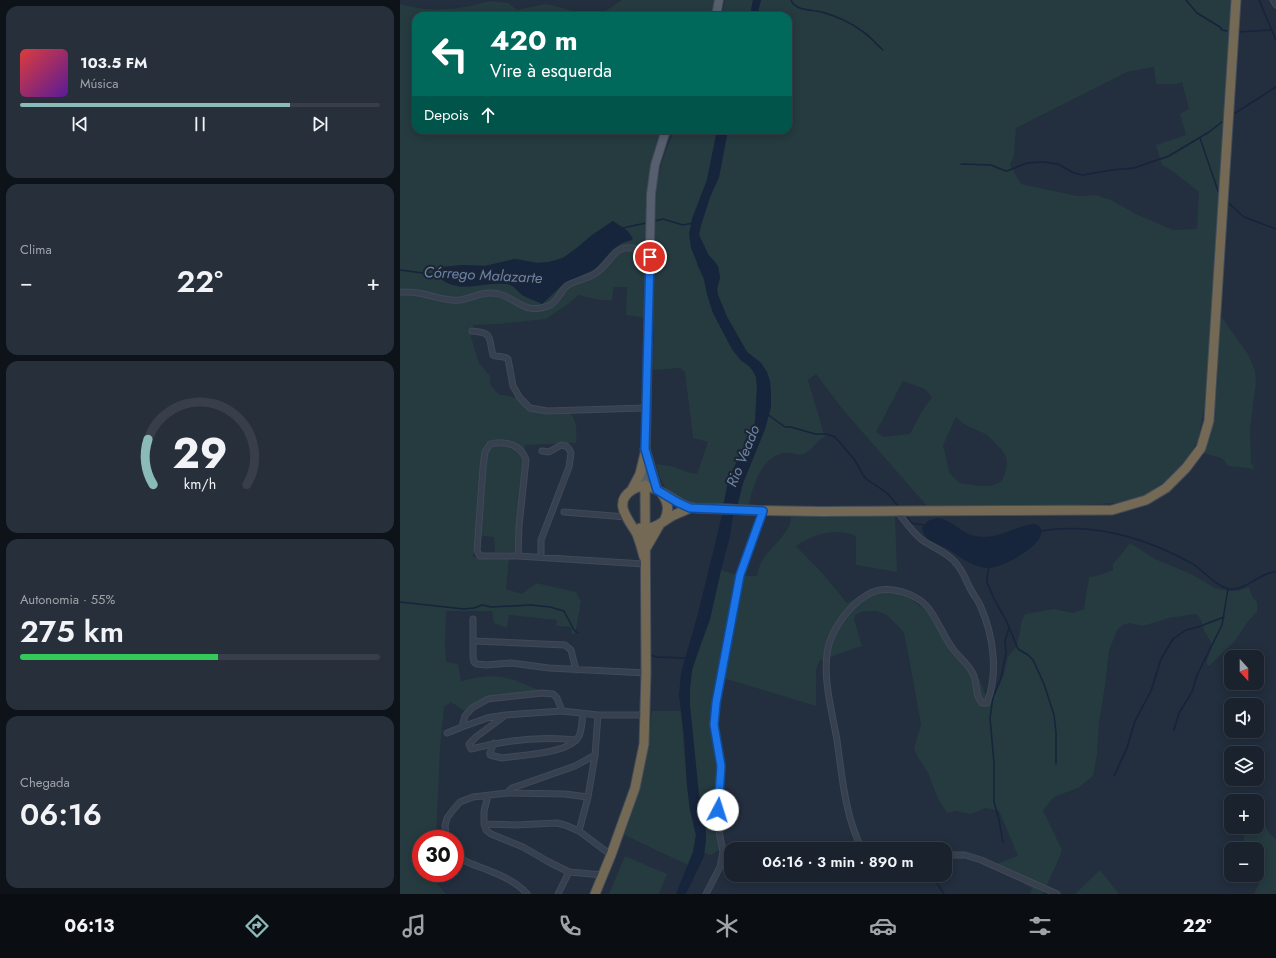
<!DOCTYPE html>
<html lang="pt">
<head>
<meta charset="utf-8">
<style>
  :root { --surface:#1a222e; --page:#272f3a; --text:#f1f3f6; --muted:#9fa4aa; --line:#383f4a; --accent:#8bbbb9 }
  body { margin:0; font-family:Jost,sans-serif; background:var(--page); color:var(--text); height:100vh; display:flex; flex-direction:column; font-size:15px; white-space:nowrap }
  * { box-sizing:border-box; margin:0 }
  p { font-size:13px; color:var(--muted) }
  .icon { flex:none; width:22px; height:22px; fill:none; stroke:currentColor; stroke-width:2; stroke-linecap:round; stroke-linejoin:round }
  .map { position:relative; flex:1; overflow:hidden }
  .details { display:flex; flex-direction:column; gap:6px; padding:6px; background:#0e1319; width:400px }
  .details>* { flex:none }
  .banner { position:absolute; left:12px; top:12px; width:380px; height:122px; border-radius:12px; box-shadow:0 2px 10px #0003,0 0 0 1px var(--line); background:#00695c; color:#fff; overflow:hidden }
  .needle { width:26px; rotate:159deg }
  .fabs { position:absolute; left:824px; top:650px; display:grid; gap:8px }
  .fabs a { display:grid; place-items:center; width:40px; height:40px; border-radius:8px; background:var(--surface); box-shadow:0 2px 10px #0003,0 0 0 1px var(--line); font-size:20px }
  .speed { position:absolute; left:12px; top:830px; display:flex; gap:8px; font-size:20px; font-weight:700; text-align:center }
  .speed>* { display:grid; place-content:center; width:52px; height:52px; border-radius:50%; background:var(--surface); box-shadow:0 2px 10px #0003,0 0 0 1px var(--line); line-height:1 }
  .speed .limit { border:6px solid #d22; background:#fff; color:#111 }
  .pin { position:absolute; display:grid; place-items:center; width:34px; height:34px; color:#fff; margin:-17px; border:2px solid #fff; border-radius:50%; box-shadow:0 1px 4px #0007 }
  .me { position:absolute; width:44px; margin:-22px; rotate:5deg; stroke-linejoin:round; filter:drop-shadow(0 0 3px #0008) }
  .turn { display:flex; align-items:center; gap:14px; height:84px; padding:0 12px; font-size:18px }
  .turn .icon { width:52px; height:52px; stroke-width:2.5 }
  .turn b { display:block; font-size:28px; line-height:34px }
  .then { display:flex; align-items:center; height:38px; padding:0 12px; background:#0003; gap:8px; font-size:15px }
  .big { font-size:30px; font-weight:600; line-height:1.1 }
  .details .tile { flex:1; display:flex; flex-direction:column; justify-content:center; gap:6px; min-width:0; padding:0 14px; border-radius:12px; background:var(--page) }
  .details .dial { align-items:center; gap:0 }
  .dial svg { height:104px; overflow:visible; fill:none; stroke:var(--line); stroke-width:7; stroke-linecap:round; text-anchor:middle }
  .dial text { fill:var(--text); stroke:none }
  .song { display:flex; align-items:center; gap:12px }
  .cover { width:48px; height:48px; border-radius:6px; background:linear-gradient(135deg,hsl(0 70% 55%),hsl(270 70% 35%)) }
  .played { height:4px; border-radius:2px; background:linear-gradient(90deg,var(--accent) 75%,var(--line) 75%) }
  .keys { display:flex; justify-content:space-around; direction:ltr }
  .heat { display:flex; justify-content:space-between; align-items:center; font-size:22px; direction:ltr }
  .charge { height:6px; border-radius:3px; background:linear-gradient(90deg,#34c759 55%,var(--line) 0) }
  .trip { position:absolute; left:324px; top:842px; width:228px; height:40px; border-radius:12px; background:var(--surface); box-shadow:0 2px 10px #0003,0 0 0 1px var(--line); font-weight:600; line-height:40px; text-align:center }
  .dock { display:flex; height:64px; justify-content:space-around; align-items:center; background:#0a0e12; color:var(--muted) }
  .dock .icon { width:28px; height:28px }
  .dock .selected { color:var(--accent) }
  .dock b { font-size:18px; color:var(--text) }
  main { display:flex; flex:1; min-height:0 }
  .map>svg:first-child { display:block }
</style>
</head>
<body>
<main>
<section class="details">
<div class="tile">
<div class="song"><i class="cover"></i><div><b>103.5 FM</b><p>Música</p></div></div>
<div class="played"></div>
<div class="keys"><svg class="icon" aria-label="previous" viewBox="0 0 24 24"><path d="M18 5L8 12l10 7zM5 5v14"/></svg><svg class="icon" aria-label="pause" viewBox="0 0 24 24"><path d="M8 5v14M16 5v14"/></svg><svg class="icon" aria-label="next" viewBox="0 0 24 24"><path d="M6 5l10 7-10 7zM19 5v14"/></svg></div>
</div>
<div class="tile"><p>Clima</p>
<div class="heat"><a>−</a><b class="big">22°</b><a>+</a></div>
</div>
<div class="tile dial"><svg viewBox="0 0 100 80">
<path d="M14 69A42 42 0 1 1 86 69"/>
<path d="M14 69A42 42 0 0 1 10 34" stroke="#8bbbb9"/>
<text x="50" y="56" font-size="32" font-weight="700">29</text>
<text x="50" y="72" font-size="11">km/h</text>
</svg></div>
<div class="tile"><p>Autonomia · 55%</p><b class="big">275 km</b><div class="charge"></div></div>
<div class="tile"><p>Chegada</p><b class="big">06:16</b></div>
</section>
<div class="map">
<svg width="876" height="894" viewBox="0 0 876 894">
  <rect width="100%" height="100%" fill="#232e3e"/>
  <path fill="#253b3f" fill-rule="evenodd" d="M222,0H318L315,16H198Z
    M325,0H353L350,16H322Z
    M361,0H832L806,398L798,440L786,462L778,472L767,480L743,496L731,500L715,503L681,505L527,506L444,411L416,374L408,380L425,437C416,440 414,449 406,453C400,457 391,452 385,453C362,455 351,489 349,507H337L343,483L365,429L371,407V394L370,381L361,363L347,352L327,317L318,295L317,289L320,278L318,266L308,254L299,235L301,225L310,197L319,177L328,130H388V16H357ZM754,67L756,84H776L782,82L789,109L780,114L786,135L756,145L762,165L771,170L799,192L797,229L773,230L738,215L711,200L696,195L677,196L621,184L610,165L614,155L616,128L727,72ZM503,381L525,389L532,397L522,411L510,434L483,437L476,432ZM556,417C565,427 574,428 585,434C589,436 592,440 595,443C610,457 609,463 602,481L592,486H579L560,483L550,474L543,445Z
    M90,1L108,3L117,10L144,4L152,5L189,16H16V130H268L252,163L248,183L247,318L226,315L227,287H214L212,300C200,301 190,298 178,295L172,301L146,319L99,324L73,325L71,337L79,363L90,376V384L98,394L122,399L126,404L166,410C178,418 177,430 176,443L125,445L114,552H95L94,537L75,535L73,557L109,559L106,589L122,594L136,583L176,592L181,602L175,634H172L171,627L156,626L157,620L109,615L107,628L94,623L92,611H46L45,645L46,662L58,664L61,681C95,672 109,676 140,691L86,702L69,714L51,702L44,707L40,748L36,839H21V873H36V882L46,894H0V4C34,13 56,10 90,1ZM213,221L232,240L222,243L213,249L195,269L164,283L142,304C135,300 125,298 120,293C116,289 113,285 108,284C82,280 56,298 35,273L42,267L63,265L85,266L118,259L137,263L149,262L163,258L178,247L192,235Z
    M275,130H317L307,180L292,219L297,265L304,279L307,294L313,313L332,349L340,360L349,366L353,371L356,377L357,387L355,422L350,436L329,477L323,507L300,506L274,496L265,487L259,475L256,464L271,466L287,472L297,474L308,442L293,438L285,372L280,368L253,370L255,198C258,173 264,152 275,130Z
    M820,315L848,354L855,370L856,382L850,428L851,463L855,469L828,466L822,458L803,453L809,439L817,388Z
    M495,515L497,572L456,565V537L454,535C435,528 413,534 396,546L423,574L447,603L466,593L476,590H497L511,599L529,613L562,658L577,673L585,694L592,702L604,674L608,657L616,647L620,632L621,623L625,614L654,609L673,613L684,609L689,577L700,575L713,570V564L730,543L755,559L791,574L815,588L828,591H837L849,587L853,598L857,602V612L849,620L834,642L809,666L807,665C806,658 811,652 811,646C812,641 808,638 806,634C801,627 803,619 796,614L769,618L743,626L729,623L723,625L717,630L709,651L705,686L699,722L697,755L693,776L678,788L654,797L643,810L662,850L660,856L643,894H630L632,888L590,866L618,856L599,811L586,808L571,814L555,811L547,813L538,799L528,773L519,759L514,749L521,724L507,648L504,633L498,626L487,615L476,611H463L455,615L454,619L462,646L419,661L416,671V706L323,678L314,719L319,772L318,803L321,849L311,855L304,853L306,839L305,815L299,796L290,706V688L292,670L298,652L310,619L321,570L340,576H357C358,571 359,565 362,561C369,548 391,533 391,517Z
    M252,711H281L287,785L290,810L296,835L293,852L288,865L224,835C240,794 247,755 252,711Z
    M860,820L863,821L869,833L876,839V894H854L861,878L857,872V849H845C843,840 843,834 849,827H857V821Z
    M225,856L267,874L259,894H209Z
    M700,870L719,894H675Z"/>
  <path fill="#16243c" d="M353,0H361L357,16H350Z
    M317,130H328L319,177L310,197L301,225L299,235L308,254L318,266L320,278L317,289L318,295L327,317L347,352L361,363L367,372L370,381L371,394V407L365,429L343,483L337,507H323L329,477L350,436L355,422L357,387L356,377L353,371L349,366L341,360L332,349L313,313L307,294L304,279L291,248L289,234L292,219L307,180Z
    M213,221L228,231L233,239L222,243L213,249L195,269L164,283L142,304C135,300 125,298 120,293C116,289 113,285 107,284C82,280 56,298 35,273L42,267L63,265L85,266L114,259L137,263L149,262L163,258L178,247L192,235Z
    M322,515H333L330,536L321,570L310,619L298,652L292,670L290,688V706L299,796L305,815L306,839L304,856L286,894H276L293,852L296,835L290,810L287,785L284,735L279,695L281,673L298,614Z
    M538,518C551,520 560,531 571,535C593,542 611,528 632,524C636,524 640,525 641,530C646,545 600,569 587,568C572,567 559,556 546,548C536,542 524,541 522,528L528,521Z"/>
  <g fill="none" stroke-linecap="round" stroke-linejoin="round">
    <path stroke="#16243c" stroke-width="1.5" d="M391,0C396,12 412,9 422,12C436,16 450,22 462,31C470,36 476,44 483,50
      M786,0L797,13L820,27L822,30L827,31
      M859,0L876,40
      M837,32L871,30
      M832,115L876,87
      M800,138L818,191
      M561,164L591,165L603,170L607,171L627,163L643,162L658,164L674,173L683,175L712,170L734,168L769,156L809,132L822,122
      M826,201L844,217L876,229
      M255,221L263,219L283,225L293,223
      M223,228L246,223
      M0,270L38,275
      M367,414L385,427H391L415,434H427L435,437L454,459L465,478L487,493L499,507
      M506,515L511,523L524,525
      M641,531C695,522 746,538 793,564C805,572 816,587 831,589C845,591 862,571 876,572
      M589,567L587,577V582L594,599L607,622L618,649L628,655L633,660L644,684L654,715L656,732V764
      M0,602L64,609L74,608L82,605L91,607L131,605L150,607L164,611L174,630L178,633
      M250,655L257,657L285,658
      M774,730L779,713L792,692L797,675L822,625L828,589
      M714,776L727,748L735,721L751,691L761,659L773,639L786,630L798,627L824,617
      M603,842L599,820L594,802V763L590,718L593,697L601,678L606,653L605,641L609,628
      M532,875L544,894"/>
    <defs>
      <path id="street" d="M873,0L876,5
        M0,292C6,292 12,292 18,293C32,295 47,302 60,300C73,298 85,290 99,294C118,299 125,316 150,305C158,301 161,290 168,285C177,280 188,279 196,273C214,261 213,241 240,250
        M72,331C94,333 88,337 93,355C97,358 103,355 108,359L113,386L120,398L130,408L147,411L245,408
        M164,512L226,517
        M118,556L119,526L126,460C125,457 123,453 121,451C114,443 100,441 90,444L85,452L83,467L77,551L80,556H118L244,564
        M141,557V540L169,467L171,453L169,449L166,446L161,445L149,452L142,451
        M73,619V657L74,662L77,664L86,665L111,663L149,668L246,673
        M73,641L165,645L171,650L176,670
        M103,717L76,737L69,744L70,747L71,749C106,740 140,736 176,740
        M62,727L65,716L72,708L88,699L142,693L153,694L157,698L162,711
        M47,733L62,727L87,718L105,715L162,711L198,715H245
        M94,743L90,753V755L102,758C121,755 170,754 179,736C182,730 182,720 183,714
        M107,793L112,788L121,785L175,766L195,755
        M88,796L84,811V824L86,830L91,834L123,847L147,861L169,872L203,875
        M84,824L115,825L157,823L165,825L179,831L211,855
        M179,831L188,797L195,755L198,715
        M48,839L46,835L45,826L47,818L53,810L60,802L73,797L107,793L165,794L188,797
        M462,849C445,816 442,776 437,740C432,712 421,673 429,644C435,625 450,605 467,595C483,585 506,590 521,601C535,611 542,635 553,649C559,657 567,663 572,672C578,681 574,695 582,703H587C599,672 593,634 580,605C577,599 572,593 569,586C564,576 562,569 554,561C545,551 531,547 521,539C512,532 505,521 497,511
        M55,852C62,863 79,866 90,871C103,876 119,884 127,894
        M545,855H565L581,860L657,894
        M158,894L169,872
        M306,894L320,867L323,852L317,820L321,766L314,725L317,703L340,575L363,511"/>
      <path id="primary" d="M316,16L319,0
        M245,485L251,194L255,165L266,130"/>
      <path id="highway" d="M245,449L257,490
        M231,491L240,474L245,453
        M262,494C269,503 269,512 264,521
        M240,528C253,531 262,522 272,516C278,513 284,511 290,508
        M245,550L260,524
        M244,557C242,549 240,542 237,534C229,520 212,503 232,490C251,477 271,502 289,507C300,510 317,508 328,509C385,513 441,511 498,511C569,510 641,511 712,510L746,500L766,488L786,468L801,448L809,421L836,0
        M195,894L211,855L235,788L244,744L246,673L245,485"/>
    </defs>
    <use href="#street" stroke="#404957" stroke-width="7"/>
    <use href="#primary" stroke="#404957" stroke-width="10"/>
    <use href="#highway" stroke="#424b59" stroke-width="11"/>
    <use href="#street" stroke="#37404e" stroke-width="5"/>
    <use href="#primary" stroke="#555f6e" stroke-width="8"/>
    <use href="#highway" stroke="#746954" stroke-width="9"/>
  </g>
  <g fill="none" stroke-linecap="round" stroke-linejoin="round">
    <defs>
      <path id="route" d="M250,257L245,449L257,490L277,502L290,508L363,511L340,575L316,703L314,725L321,766L318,810"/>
    </defs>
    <use href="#route" stroke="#114b97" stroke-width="10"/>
    <use href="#route" stroke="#1a73e8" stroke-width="7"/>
  </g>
  <g text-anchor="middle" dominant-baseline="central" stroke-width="4" stroke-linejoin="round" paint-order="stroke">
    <g font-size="15" font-style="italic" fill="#6b83a9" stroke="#1c2533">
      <text transform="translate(83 275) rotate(3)">Córrego Malazarte</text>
      <text transform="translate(343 456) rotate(-68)">Rio Veado</text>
    </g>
  </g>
</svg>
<div class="fabs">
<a><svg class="needle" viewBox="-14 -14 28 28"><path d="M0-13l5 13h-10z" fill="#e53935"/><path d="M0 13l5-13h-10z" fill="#9fa4aa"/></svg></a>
<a><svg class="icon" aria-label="sound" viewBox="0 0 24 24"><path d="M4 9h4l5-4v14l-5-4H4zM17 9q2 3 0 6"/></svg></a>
<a><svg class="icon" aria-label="layers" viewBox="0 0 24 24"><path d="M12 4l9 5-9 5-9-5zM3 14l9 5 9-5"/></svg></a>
<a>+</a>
<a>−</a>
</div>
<div class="speed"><div class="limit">30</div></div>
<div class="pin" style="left:250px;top:257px;background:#d93025"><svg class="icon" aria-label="arrive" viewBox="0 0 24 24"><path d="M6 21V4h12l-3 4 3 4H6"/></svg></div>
<svg class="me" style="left:318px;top:810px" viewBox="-20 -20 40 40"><circle r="19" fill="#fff"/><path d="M0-13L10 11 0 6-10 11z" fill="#1a73e8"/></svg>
<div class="trip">06:16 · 3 min · 890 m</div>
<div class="banner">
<div class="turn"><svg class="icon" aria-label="left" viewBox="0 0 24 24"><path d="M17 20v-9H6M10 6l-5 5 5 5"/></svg><div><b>420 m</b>Vire à esquerda</div></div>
<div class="then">Depois<svg class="icon" aria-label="ahead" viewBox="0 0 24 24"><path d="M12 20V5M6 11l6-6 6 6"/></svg></div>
</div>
</div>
</main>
<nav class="dock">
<b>06:13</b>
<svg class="icon selected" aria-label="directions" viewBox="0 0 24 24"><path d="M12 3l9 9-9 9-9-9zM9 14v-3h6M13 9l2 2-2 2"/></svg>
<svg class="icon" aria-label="music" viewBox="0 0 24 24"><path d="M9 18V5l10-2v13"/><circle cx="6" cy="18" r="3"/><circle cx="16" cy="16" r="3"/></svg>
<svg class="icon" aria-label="phone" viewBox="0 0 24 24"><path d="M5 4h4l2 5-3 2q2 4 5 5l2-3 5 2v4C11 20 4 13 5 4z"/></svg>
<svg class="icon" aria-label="climate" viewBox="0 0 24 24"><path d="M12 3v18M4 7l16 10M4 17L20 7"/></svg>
<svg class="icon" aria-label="car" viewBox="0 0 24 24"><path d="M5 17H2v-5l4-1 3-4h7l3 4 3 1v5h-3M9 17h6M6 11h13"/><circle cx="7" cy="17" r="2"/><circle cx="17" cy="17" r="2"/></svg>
<svg class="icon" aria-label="filters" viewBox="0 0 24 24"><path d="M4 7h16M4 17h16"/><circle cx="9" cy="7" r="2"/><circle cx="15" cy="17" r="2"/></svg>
<b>22°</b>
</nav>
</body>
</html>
